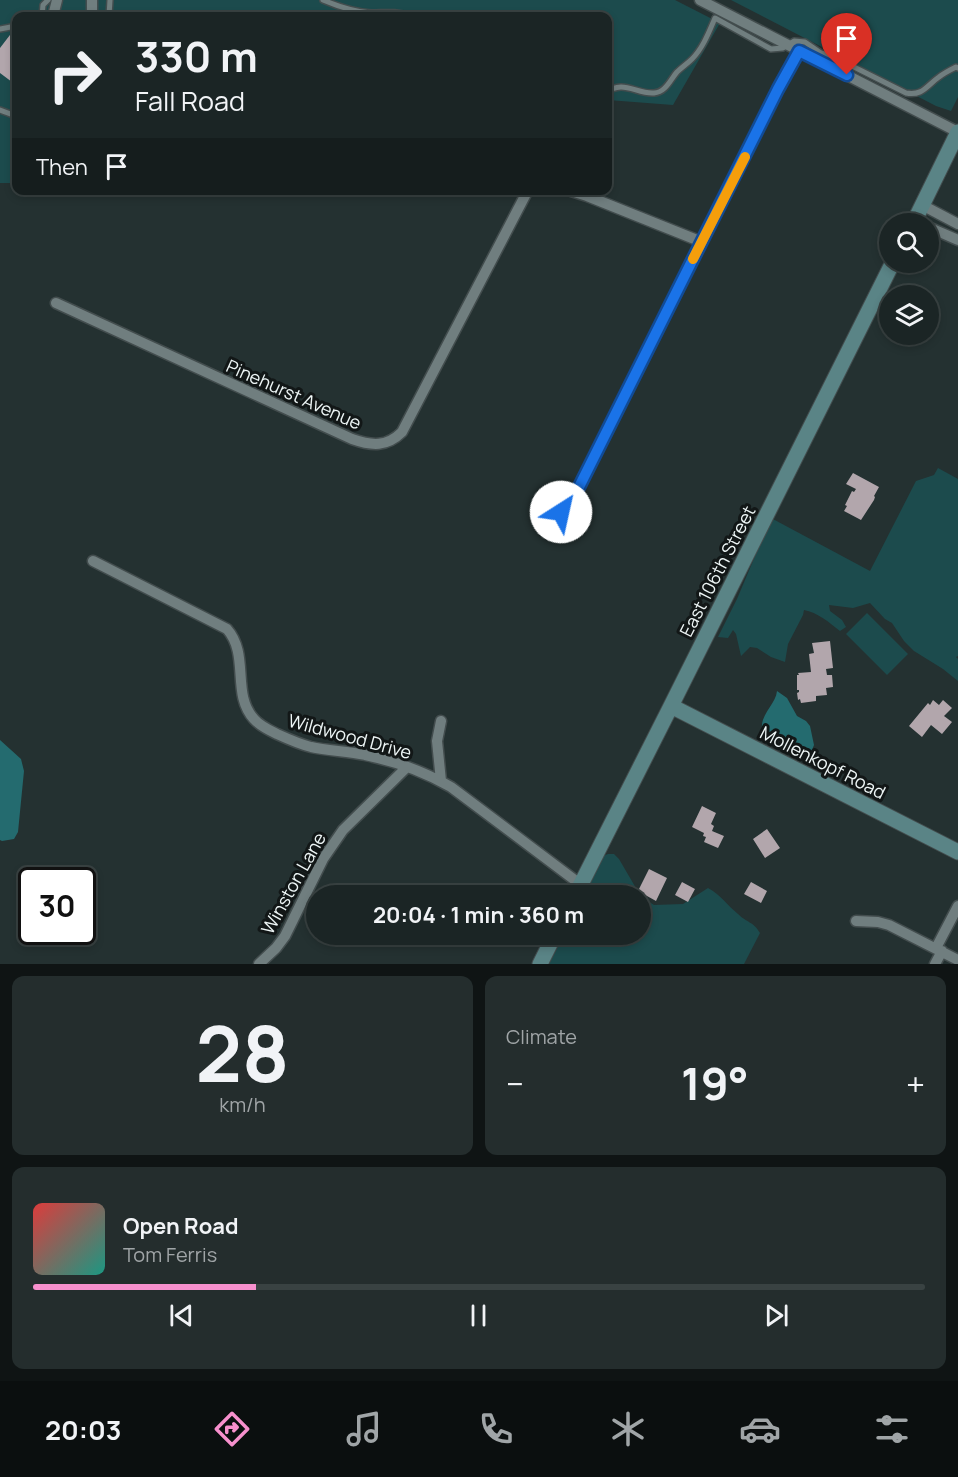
<!DOCTYPE html>
<html lang="en">
<head>
<meta charset="utf-8">
<style>
  :root { --surface:#1b2525; --page:#242d2d; --text:#f1f3f6; --muted:#a0a5a7; --line:#394242; --accent:#f790cd }
  body { margin:0; font-family:Manrope,sans-serif; background:var(--page); color:var(--text); height:100vh; display:flex; flex-direction:column; font-size:22px; white-space:nowrap }
  * { box-sizing:border-box; margin:0 }
  p { font-size:20px; color:var(--muted) }
  .icon { flex:none; width:33px; height:33px; fill:none; stroke:currentColor; stroke-width:2; stroke-linecap:round; stroke-linejoin:round }
  .map { position:relative; height:964px; overflow:hidden }
  .panel { display:flex; flex-direction:column; gap:12px; padding:12px; background:#0f1414; flex:1 }
  .panel>* { flex:none }
  .top-card { position:absolute; left:12px; top:12px; width:600px; height:183px; border-radius:12px; box-shadow:0 3px 9px #0003,0 0 0 2px var(--line); background:#1b2525; color:var(--text); overflow:hidden }
  .buttons { position:absolute; left:879px; top:213px; display:grid; gap:12px }
  .buttons a { display:grid; place-items:center; width:60px; height:60px; border-radius:50%; background:var(--surface); box-shadow:0 3px 9px #0003,0 0 0 2px var(--line); font-size:30px }
  .speed { position:absolute; left:18px; top:867px; display:flex; gap:12px; font-size:30px; font-weight:700; text-align:center }
  .speed>* { display:grid; place-content:center; width:78px; height:78px; border-radius:50%; background:var(--surface); box-shadow:0 3px 9px #0003,0 0 0 2px var(--line); line-height:1 }
  .speed .limit { border:3px solid #111; border-radius:9px; background:#fff; color:#111 }
  .pin { position:absolute; display:grid; place-items:center; width:51px; height:51px; color:#fff; margin:-62px -26px; border-radius:50% 50% 50% 0; rotate:-45deg; box-shadow:0 0 6px #0007 }
  .pin .icon { rotate:45deg }
  .me { position:absolute; width:66px; margin:-33px; rotate:35deg; stroke-linejoin:round; filter:drop-shadow(0 0 4px #0008) }
  .turn { display:flex; align-items:center; gap:21px; height:126px; padding:0 24px; font-size:27px }
  .turn .icon { width:78px; height:78px; stroke-width:2.5 }
  .turn b { display:block; font-size:42px; line-height:51px }
  .then { display:flex; align-items:center; height:57px; padding:0 24px; background:#0003; gap:12px; font-size:22px }
  .big { font-size:45px; font-weight:700; line-height:1.1 }
  .panel .widget { flex:1; display:flex; flex-direction:column; justify-content:center; gap:9px; min-width:0; padding:0 21px; border-radius:12px; background:var(--page) }
  .panel .dial { align-items:center; gap:0 }
  .dial b { font-size:78px; line-height:1 }
  .song { display:flex; align-items:center; gap:18px }
  .cover { width:72px; height:72px; border-radius:9px; background:linear-gradient(135deg,hsl(0 70% 55%),hsl(170 70% 35%)) }
  .played { height:6px; border-radius:3px; background:linear-gradient(90deg,var(--accent) 25%,var(--line) 25%) }
  .keys { display:flex; justify-content:space-around; direction:ltr }
  .heat { display:flex; justify-content:space-between; align-items:center; font-size:33px; direction:ltr }
  .panel .tiles { flex:1; display:grid; gap:12px; grid-template-columns:1fr 1fr }
  .widget:last-child { grid-column:span 2 }
  .trip { position:absolute; left:306px; top:885px; width:345px; height:60px; border-radius:30px; background:var(--surface); box-shadow:0 3px 9px #0003,0 0 0 2px var(--line); font-weight:700; line-height:60px; text-align:center }
  .tabs { display:flex; height:96px; justify-content:space-around; align-items:center; background:#0b0f0f; color:var(--muted) }
  .tabs .icon { width:42px; height:42px }
  .tabs .active { color:var(--accent) }
  .tabs b { font-size:27px; color:var(--text) }
  .map>svg:first-child { display:block }
</style>
</head>
<body>
<div class="map">
<svg width="958" height="964" viewBox="0 0 958 964">
  <rect width="100%" height="100%" fill="#243131"/>
  <path fill="#1c4b4d" d="M0,0H675L720,23L673,105L608,100V16H16V183H0Z
    M731,0H958V97L951,111L936,106Z
    M938,468L958,479V656L956,657L958,659V681L943,669L914,651L904,641L892,623L885,619L870,603L853,608L829,605L830,611L842,620L846,627L840,631C830,623 817,612 804,610L803,615L788,644L785,662L771,657L757,648L750,647L741,656L736,634L733,630L728,638L718,637L737,599L771,518L870,571L916,481L934,475Z
    M867,613L908,654L887,675L846,634Z
    M608,854H614L619,859L640,895H583L603,856Z
    M708,888C721,895 727,905 738,914C747,923 753,921 760,933L744,964H549L564,935L640,934V896L654,905L683,904Z"/>
  <path fill="#246b6f" d="M777,691L787,698L797,716L806,721L810,726L814,745L812,750L807,754C797,754 785,748 781,739L767,735L762,730C760,714 776,704 777,691Z
    M0,740L21,759L24,771L18,832L14,839L2,841L0,840Z"/>
  <path fill="#b2a6ac" d="M13,31L16,34V85L0,73V48Z
    M853,473L879,487L874,496L875,497L874,500L861,520L844,511L847,506L845,505L852,491L854,492L856,489L846,484Z
    M830,641L833,668L826,669L827,675H832L833,687L826,688L827,695L816,696V701L801,703L800,699L798,700L797,693L799,692V690H797V675H799L798,673L811,672L809,654L814,653L812,643Z
    M933,700L939,705L943,700L952,708L944,716L952,722L942,734L931,725L922,737L909,726L928,703L930,705Z
    M702,806L716,813L711,824L714,826L712,831L724,836L718,848L704,842L706,837L703,836L704,833L692,827Z
    M767,829L780,848L765,858L753,839Z
    M649,869L667,878L656,901L638,891Z
    M682,882L695,889L688,902L675,895Z
    M751,882L767,891L761,903L744,894Z"/>
  <g fill="none" stroke-linecap="round" stroke-linejoin="round">
    <defs>
      <path id="lane" d="M323,0C337,6 355,12 371,13C385,13 396,11 410,16
        M42,16L43,5L48,0
        M109,16L110,0
        M0,29L16,26
        M608,90C612,89 616,87 621,87C632,87 642,94 654,93C666,92 670,80 677,72C682,67 687,64 692,59C703,48 709,32 715,18L771,49L783,48L794,41L805,42L821,53L834,57L906,93C923,96 926,86 939,77C944,73 950,70 956,67L958,68
        M0,110L16,116"/>
      <path id="street" d="M92,0V16
        M700,0L958,132
        M53,16L57,0
        M568,190L587,196L702,242
        M922,205L958,224
        M928,227L958,240
        M56,303L352,439C372,446 387,447 402,432L528,190
        M561,512L571,503L778,89L799,51
        M93,561L227,629C250,655 231,694 254,719C260,726 269,730 277,734C288,739 299,744 311,747C329,751 348,751 365,755C394,761 425,772 451,787L580,884
        M441,721L437,741L441,781
        M856,921L878,922L889,925L958,960
        M936,948L958,906
        M259,964L276,948L285,936L323,859L343,830L407,767
        M935,964L942,951"/>
      <path id="secondary" d="M913,224L958,132
        M671,706L958,852
        M575,896L671,706L893,262
        M540,964L555,934"/>
    </defs>
    <use href="#lane" stroke="#434d4e" stroke-width="8"/>
    <use href="#street" stroke="#434d4e" stroke-width="13"/>
    <use href="#secondary" stroke="#434d4e" stroke-width="17"/>
    <use href="#lane" stroke="#707e7f" stroke-width="5"/>
    <use href="#street" stroke="#707e7f" stroke-width="10"/>
    <use href="#secondary" stroke="#5a8486" stroke-width="15"/>
  </g>
  <g fill="none" stroke-linecap="round" stroke-linejoin="round">
    <defs>
      <path id="route" d="M561,512L571,503L778,89L799,51L847,75"/>
    </defs>
    <use href="#route" stroke="#114b97" stroke-width="15"/>
    <use href="#route" stroke="#1a73e8" stroke-width="10"/>
    <path stroke="#f59e0b" stroke-width="10" d="M693,259L745,157"/>
  </g>
  <g text-anchor="middle" dominant-baseline="central" stroke-width="6" stroke-linejoin="round" paint-order="stroke">
    <g font-size="18" fill="#eef6f6" stroke="#121717">
      <text transform="translate(294 394) rotate(24)">Pinehurst Avenue</text>
      <text transform="translate(717 571) rotate(-63)">East 106th Street</text>
      <text transform="translate(350 736) rotate(15)">Wildwood Drive</text>
      <text transform="translate(823 762) rotate(27)">Mollenkopf Road</text>
      <text transform="translate(293 883) rotate(-61)">Winston Lane</text>
    </g>
  </g>
</svg>
<div class="buttons">
<a><svg class="icon" aria-label="search" viewBox="0 0 24 24"><circle cx="10" cy="10" r="6"/><path d="M15 15l6 6"/></svg></a>
<a><svg class="icon" aria-label="layers" viewBox="0 0 24 24"><path d="M12 4l9 5-9 5-9-5zM3 14l9 5 9-5"/></svg></a>
</div>
<div class="speed"><div class="limit">30</div></div>
<div class="pin" style="left:847px;top:75px;background:#d93025"><svg class="icon" aria-label="arrive" viewBox="0 0 24 24"><path d="M6 21V4h12l-3 4 3 4H6"/></svg></div>
<svg class="me" style="left:561px;top:512px" viewBox="-20 -20 40 40"><circle r="19" fill="#fff"/><path d="M0-13L10 11 0 6-10 11z" fill="#1a73e8"/></svg>
<div class="trip">20:04 · 1 min · 360 m</div>
<div class="top-card">
<div class="turn"><svg class="icon" aria-label="right" viewBox="0 0 24 24"><path d="M7 20v-9h11M14 6l5 5-5 5"/></svg><div><b>330 m</b>Fall Road</div></div>
<div class="then">Then<svg class="icon" aria-label="arrive" viewBox="0 0 24 24"><path d="M6 21V4h12l-3 4 3 4H6"/></svg></div>
</div>
</div>
<section class="panel">
<div class="tiles">
<div class="widget dial"><b>28</b><p>km/h</p></div>
<div class="widget"><p>Climate</p>
<div class="heat"><a>−</a><b class="big">19°</b><a>+</a></div>
</div>
<div class="widget">
<div class="song"><i class="cover"></i><div><b>Open Road</b><p>Tom Ferris</p></div></div>
<div class="played"></div>
<div class="keys"><svg class="icon" aria-label="previous" viewBox="0 0 24 24"><path d="M18 5L8 12l10 7zM5 5v14"/></svg><svg class="icon" aria-label="pause" viewBox="0 0 24 24"><path d="M8 5v14M16 5v14"/></svg><svg class="icon" aria-label="next" viewBox="0 0 24 24"><path d="M6 5l10 7-10 7zM19 5v14"/></svg></div>
</div>
</div>
</section>
<nav class="tabs">
<b>20:03</b>
<svg class="icon active" aria-label="directions" viewBox="0 0 24 24"><path d="M12 3l9 9-9 9-9-9zM9 14v-3h6M13 9l2 2-2 2"/></svg>
<svg class="icon" aria-label="music" viewBox="0 0 24 24"><path d="M9 18V5l10-2v13"/><circle cx="6" cy="18" r="3"/><circle cx="16" cy="16" r="3"/></svg>
<svg class="icon" aria-label="phone" viewBox="0 0 24 24"><path d="M5 4h4l2 5-3 2q2 4 5 5l2-3 5 2v4C11 20 4 13 5 4z"/></svg>
<svg class="icon" aria-label="climate" viewBox="0 0 24 24"><path d="M12 3v18M4 7l16 10M4 17L20 7"/></svg>
<svg class="icon" aria-label="car" viewBox="0 0 24 24"><path d="M5 17H2v-5l4-1 3-4h7l3 4 3 1v5h-3M9 17h6M6 11h13"/><circle cx="7" cy="17" r="2"/><circle cx="17" cy="17" r="2"/></svg>
<svg class="icon" aria-label="filters" viewBox="0 0 24 24"><path d="M4 7h16M4 17h16"/><circle cx="9" cy="7" r="2"/><circle cx="15" cy="17" r="2"/></svg>
</nav>
</body>
</html>
